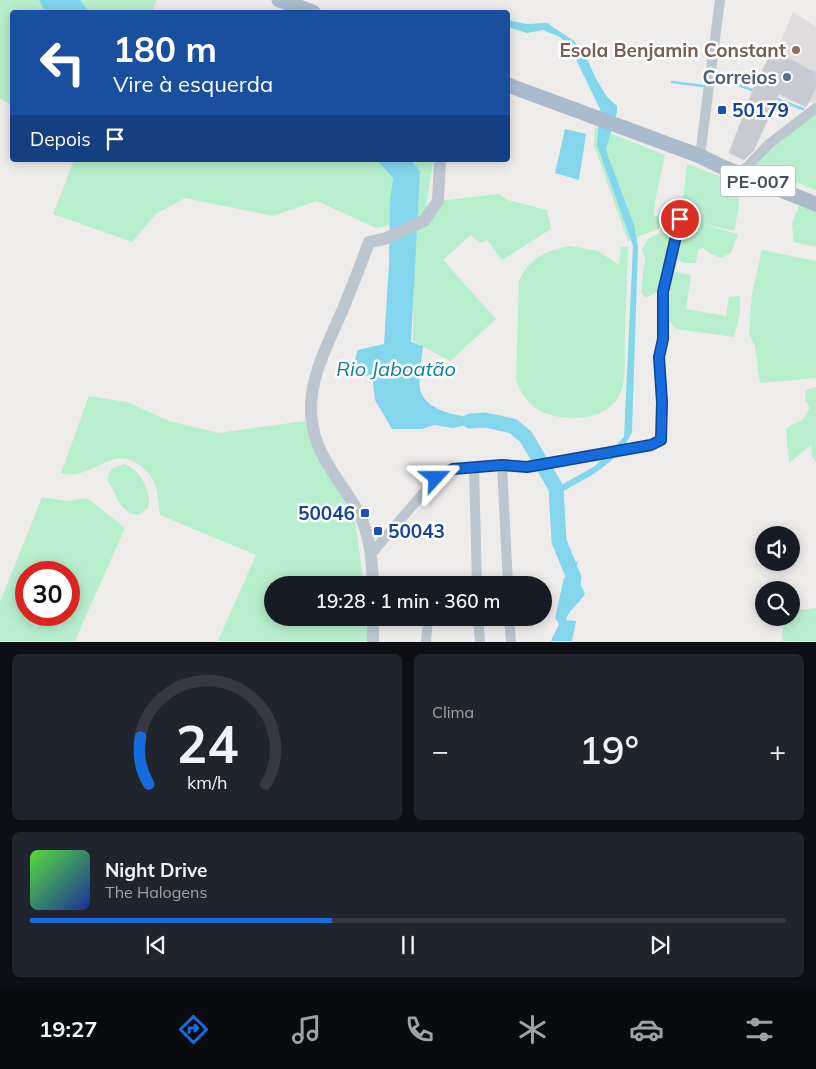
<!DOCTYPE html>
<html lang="pt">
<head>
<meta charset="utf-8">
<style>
  :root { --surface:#171b24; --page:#20242c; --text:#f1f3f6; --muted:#9ea1a6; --line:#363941; --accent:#166cde }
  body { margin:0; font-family:Mulish,sans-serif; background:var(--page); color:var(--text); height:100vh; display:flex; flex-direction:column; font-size:19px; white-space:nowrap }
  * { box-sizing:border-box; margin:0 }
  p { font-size:16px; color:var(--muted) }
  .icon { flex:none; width:28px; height:28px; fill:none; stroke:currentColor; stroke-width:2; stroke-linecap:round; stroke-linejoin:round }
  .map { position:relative; height:642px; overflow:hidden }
  .details { display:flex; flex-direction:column; gap:12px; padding:12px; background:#0d0f14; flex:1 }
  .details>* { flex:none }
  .top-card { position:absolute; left:10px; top:10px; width:500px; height:152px; border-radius:5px; box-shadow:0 2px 12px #0003; background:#1a4fa0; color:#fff; overflow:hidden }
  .tools { position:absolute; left:755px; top:526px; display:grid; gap:10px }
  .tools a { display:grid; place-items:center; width:45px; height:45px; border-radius:50%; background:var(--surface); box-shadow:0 2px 12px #0003; font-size:25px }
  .speed { position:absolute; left:15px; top:561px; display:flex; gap:10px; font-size:25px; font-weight:700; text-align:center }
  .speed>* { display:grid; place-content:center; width:65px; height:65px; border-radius:50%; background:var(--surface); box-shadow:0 2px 12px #0003; line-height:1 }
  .speed .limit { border:8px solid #d22; background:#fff; color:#111 }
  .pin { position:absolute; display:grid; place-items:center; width:42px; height:42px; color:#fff; margin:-21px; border:2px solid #fff; border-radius:50%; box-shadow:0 1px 5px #0007 }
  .me { position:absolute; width:55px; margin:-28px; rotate:66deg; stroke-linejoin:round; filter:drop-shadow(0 0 4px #0008) }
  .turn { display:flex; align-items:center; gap:18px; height:105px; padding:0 20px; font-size:22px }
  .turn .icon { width:65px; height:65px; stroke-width:2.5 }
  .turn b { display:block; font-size:35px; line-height:42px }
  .then { display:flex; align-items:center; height:48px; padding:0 20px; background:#0003; gap:10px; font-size:19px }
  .big { font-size:38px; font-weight:600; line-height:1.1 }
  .details .widget { flex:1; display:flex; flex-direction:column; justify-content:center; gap:8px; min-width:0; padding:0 18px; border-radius:8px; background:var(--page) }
  .details .dial { align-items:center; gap:0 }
  .dial svg { height:130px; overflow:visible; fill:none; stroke:var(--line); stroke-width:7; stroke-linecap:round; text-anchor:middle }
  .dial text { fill:var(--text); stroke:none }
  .song { display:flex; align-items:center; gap:15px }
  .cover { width:60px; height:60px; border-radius:8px; background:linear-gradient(135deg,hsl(110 70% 55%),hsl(230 70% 35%)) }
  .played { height:5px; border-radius:2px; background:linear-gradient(90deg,var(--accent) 40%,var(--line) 40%) }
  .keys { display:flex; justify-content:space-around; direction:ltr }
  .heat { display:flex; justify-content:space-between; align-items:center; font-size:28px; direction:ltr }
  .details .tiles { flex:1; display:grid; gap:12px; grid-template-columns:1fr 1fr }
  .widget:last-child { grid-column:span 2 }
  .trip { position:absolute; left:264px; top:576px; width:288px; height:50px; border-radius:25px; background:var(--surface); box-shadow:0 2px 12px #0003; font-weight:600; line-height:50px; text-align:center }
  .menu { display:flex; height:80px; justify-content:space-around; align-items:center; background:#090b0e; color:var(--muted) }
  .menu .icon { width:35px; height:35px }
  .menu .on { color:var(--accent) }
  .menu b { font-size:22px; color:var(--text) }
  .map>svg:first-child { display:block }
</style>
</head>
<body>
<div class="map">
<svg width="816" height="642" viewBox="0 0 816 642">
  <rect width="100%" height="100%" fill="#eeebeb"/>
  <path fill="#dfdcdd" d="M793,12L816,27V101L813,103L763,83Z"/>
  <path fill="#b7eecd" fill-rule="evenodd" d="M0,0H157L152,12H12V106L0,98Z
    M816,113V190L751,165Z
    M595,127L665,155L655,201L654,216L681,218L687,164L735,182L739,205L734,231L698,223L738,234L731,253L721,258L711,254L703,248L698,250L696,263H684L674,258L660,290L646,298L641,292L645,257L642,249L648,239L660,233L669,235V240L676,228H682L693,235V230L681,219L628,241L594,145Z
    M74,160H431L433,163L424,219L376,228L317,201L273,216L185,198L156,214L132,242L53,214Z
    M499,194L508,200L547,210L551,229L502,260L487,240L480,243L471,235L443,260L496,319L450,361L413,341L414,240L419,224L438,201Z
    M800,204L816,211V247L794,242L792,223Z
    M570,246L598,251L619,265L621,247H628C627,275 626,303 625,331C624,348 626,368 623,385C615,417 583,421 555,416C535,412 522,399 516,379L519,281C529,258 547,250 570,246Z
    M762,250L816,261V378L760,383L755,346L749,334L752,294Z
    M672,271L691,275L686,309L726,316L729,297L740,296V312L734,337L676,329L668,320Z
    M816,387V462L812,457L811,445L789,463L786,428L802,420L810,408L805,400L806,390Z
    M89,396L127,402L169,421L219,433L305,421L325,467L355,521L364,585H272V618H369L372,641H218L256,555L160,515C159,507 158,497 156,488C152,471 131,453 112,460C94,466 81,478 61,473Z
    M124,464C140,470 152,491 148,508L138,515C117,512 118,494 107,480L111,469Z
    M42,497L67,501L87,498L125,528L75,641H0V602ZM26,572H69V615H26Z
    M816,608V641H782L784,618H791V611Z"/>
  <path fill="#83d6ec" d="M39,0H80L89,12H45Z
    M508,20L526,24L547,23L574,41L585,54L595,77L607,97L617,106V112L606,149L608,156L634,225L638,247L632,432C618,464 587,478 558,494L556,488L595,466L624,437L633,246L597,145L600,109L569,45L560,37L543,30L527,33L508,27Z
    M565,129L586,134L579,180L555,173Z
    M377,160H411L420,171L411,342L423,346C422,358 418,378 420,389C426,415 469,417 490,420L453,428L434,425L422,429H392L375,400L372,374L364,377L353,365L358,350L384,344L389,264L390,200L393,178Z
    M578,560L576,574L585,594C579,604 569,609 566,620L576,621L572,641H551L559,624L555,618L564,578Z"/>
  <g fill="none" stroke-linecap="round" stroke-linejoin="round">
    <path stroke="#83d6ec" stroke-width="2.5" d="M672,82L703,86
      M714,84L729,82L755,91
      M774,98L803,109"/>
    <path stroke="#83d6ec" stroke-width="15" d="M470,421L485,420L513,426L526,437L556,488L559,541L574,578L572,588"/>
  </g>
  <path fill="#c8cad1" stroke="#cfd1d7" d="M773,50L816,73V88L806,107L779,94L754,150L744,160L729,153L756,82Z"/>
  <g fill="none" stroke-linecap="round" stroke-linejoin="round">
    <path stroke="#bcc6ce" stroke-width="10" d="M700,156L720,0
      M740,174L769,144L816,108
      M502,465L508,585
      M474,467L477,585
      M372,553L436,478L453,469L502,465L527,467L651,445L661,440L662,402L659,357L663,339V292L679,219
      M478,618L480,642
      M509,618L511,642
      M426,642L428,618"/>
    <path stroke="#bcc6ce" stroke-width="12" d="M373,585C372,558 370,532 356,508C341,482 319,459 313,428C304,386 327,346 343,309C352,287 361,264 369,242L384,239L424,221L438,201L440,160
      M373,618V642"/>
    <path stroke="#abc" stroke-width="15" d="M279,0L313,12
      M508,85L700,156L720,166L816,204"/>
  </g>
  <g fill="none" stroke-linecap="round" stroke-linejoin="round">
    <defs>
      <path id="route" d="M436,478L453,469L502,465L527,467L651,445L661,440L662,402L659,357L663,339V292L680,219"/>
    </defs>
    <use href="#route" stroke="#0e4690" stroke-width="12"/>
    <use href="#route" stroke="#166cde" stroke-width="9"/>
  </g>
  <circle fill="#8d6e63" stroke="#fff" stroke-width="2" cx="796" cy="50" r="5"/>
  <circle fill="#5c6f8a" stroke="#fff" stroke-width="2" cx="787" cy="77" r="5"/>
  <g fill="#1a4fb4" stroke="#fff" stroke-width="2">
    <rect x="717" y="105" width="10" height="10" rx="2.5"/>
    <rect x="360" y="508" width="10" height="10" rx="2.5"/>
    <rect x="373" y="526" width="10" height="10" rx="2.5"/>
  </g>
  <g text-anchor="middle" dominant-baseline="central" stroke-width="5" stroke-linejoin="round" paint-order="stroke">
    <rect fill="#fff" stroke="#7c848b" stroke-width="1" x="720.5" y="165.5" width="75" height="31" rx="4"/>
    <g font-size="18" font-weight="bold" fill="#444f59">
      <text x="758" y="181">PE-007</text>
    </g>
    <g font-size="19" font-weight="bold" fill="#785e54" stroke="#fff" text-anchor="end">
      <text x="786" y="50">Esola Benjamin Constant</text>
    </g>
    <g font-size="19" font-weight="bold" fill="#4e5e75" stroke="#fff" text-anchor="end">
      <text x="777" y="77">Correios</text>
    </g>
    <g font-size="19" font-weight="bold" fill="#164399" stroke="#fff" text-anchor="start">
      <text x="732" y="110">50179</text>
      <text x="355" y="513" text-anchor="end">50046</text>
      <text x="388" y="531">50043</text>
    </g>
    <g font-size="20" font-style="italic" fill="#0a7f9f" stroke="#fff">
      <text x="396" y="368">Rio Jaboatão</text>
    </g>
  </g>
</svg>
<div class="tools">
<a><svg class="icon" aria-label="sound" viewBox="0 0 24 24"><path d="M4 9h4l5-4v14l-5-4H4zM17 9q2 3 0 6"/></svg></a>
<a><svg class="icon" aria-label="search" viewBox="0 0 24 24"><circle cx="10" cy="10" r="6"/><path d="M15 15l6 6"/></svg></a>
</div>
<div class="speed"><div class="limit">30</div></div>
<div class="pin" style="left:680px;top:219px;background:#d93025"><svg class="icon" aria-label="arrive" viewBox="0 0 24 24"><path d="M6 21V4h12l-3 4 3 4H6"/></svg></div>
<svg class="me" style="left:436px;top:478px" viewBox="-20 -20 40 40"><path d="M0-17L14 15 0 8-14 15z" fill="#166cde" stroke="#fff" stroke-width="4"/></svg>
<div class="trip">19:28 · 1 min · 360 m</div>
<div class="top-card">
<div class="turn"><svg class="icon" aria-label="left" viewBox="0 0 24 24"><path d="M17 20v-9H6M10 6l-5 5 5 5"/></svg><div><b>180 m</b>Vire à esquerda</div></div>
<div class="then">Depois<svg class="icon" aria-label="arrive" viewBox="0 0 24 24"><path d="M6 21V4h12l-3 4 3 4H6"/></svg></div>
</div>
</div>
<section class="details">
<div class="tiles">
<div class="widget dial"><svg viewBox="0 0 100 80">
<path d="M14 69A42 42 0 1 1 86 69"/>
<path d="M14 69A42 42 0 0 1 9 40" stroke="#166cde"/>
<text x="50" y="56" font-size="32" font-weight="700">24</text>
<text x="50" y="72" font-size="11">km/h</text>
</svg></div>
<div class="widget"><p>Clima</p>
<div class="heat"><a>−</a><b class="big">19°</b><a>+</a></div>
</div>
<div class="widget">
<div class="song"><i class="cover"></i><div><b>Night Drive</b><p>The Halogens</p></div></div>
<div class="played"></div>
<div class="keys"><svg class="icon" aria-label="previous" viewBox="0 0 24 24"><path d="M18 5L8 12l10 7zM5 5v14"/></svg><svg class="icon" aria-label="pause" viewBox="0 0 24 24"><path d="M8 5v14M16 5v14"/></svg><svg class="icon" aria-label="next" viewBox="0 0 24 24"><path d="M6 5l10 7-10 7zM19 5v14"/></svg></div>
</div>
</div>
</section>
<nav class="menu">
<b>19:27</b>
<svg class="icon on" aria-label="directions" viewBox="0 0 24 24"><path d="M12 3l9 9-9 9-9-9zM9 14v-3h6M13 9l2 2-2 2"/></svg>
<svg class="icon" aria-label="music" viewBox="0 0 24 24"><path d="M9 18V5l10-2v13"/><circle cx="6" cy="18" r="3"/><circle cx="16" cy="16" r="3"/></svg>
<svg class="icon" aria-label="phone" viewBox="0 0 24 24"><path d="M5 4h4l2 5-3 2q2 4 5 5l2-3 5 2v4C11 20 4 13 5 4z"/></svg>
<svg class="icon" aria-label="climate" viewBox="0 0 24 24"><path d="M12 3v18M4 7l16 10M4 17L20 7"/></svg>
<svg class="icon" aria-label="car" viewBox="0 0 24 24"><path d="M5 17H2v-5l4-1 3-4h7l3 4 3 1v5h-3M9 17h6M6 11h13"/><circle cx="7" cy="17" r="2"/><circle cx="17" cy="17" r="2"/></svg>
<svg class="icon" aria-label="filters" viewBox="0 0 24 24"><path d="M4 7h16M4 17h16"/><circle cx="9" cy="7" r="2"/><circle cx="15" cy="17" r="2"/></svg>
</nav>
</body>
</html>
